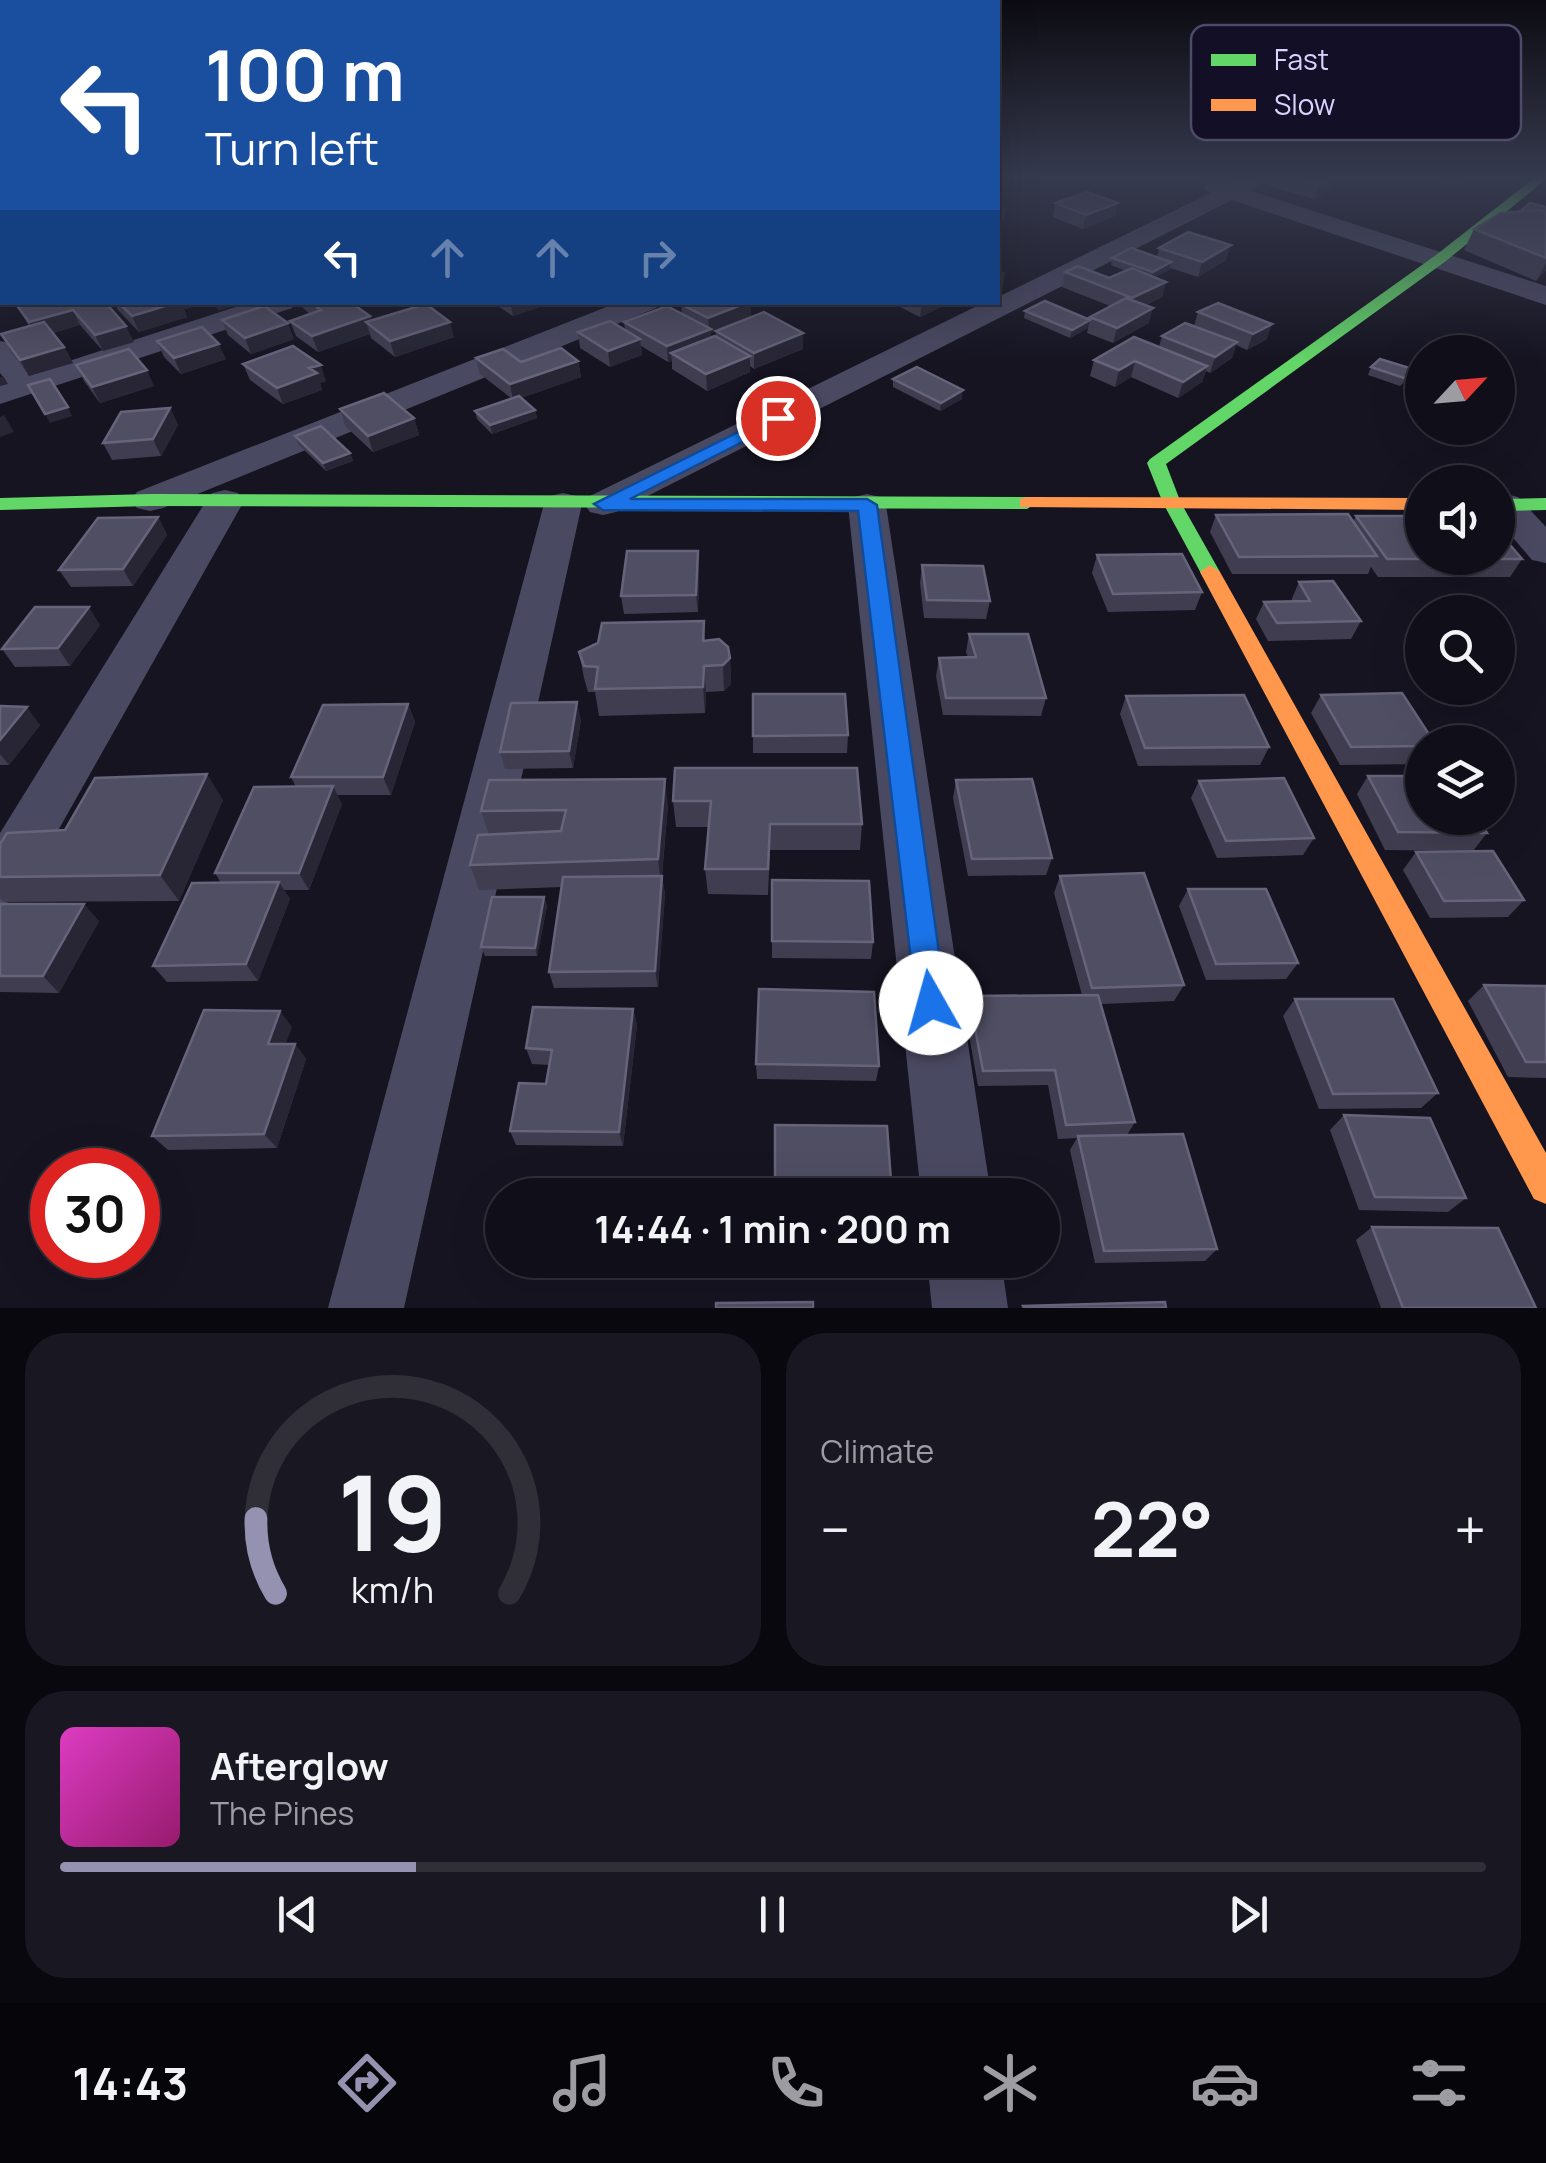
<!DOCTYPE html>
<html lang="en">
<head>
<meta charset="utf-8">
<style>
  :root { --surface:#100f19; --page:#191822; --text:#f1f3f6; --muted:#9c9ca2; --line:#302f38; --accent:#9591b1 }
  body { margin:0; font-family:Manrope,sans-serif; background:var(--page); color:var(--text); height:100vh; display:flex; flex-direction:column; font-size:38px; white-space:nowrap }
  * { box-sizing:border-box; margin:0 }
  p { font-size:32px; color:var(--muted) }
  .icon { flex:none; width:55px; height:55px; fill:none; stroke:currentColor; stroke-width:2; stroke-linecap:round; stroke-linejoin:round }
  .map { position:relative; height:1308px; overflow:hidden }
  .drawer { display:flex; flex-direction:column; gap:25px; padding:25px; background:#09080e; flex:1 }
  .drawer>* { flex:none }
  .top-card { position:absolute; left:0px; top:0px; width:1000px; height:305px; box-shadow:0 10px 40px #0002,0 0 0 2px var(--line); background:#1a4fa0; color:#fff; overflow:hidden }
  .needle { width:65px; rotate:64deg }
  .controls { position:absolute; left:1405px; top:335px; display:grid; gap:20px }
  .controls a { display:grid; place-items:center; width:110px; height:110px; border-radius:50%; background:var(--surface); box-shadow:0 10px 40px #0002,0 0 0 2px var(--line); font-size:50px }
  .speed { position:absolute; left:30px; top:1148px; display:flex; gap:20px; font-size:50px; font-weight:700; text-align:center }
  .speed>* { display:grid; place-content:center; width:130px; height:130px; border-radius:50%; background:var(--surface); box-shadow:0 10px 40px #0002,0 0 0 2px var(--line); line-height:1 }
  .speed .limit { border:15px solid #d22; background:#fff; color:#111 }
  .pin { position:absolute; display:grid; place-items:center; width:85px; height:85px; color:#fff; margin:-42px; border:5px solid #fff; border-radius:50%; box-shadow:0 2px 10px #0007 }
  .me { position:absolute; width:110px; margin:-55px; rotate:353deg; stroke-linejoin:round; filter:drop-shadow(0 0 8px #0008) }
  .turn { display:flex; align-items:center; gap:35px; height:210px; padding:0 40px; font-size:45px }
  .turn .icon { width:130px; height:130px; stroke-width:2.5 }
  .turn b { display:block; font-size:70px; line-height:85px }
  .lanes { display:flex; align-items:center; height:95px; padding:0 40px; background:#0003; justify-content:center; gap:50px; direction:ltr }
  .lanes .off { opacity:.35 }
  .big { font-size:75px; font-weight:700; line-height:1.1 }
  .drawer .tile { flex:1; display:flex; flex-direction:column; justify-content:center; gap:15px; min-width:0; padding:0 35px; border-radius:40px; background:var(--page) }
  .drawer .dial { align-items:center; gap:0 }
  .dial svg { height:260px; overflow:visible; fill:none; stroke:var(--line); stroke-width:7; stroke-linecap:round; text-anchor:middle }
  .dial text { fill:var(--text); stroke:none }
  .song { display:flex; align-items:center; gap:30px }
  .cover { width:120px; height:120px; border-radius:15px; background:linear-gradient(135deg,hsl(310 70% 55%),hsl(320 70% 35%)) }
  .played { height:10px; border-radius:5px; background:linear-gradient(90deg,var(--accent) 25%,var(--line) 25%) }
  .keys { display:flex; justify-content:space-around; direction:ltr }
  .heat { display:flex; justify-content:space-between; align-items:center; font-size:55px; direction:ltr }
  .drawer .tiles { flex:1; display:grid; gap:25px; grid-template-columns:1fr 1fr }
  .tile:last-child { grid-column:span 2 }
  .trip { position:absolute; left:485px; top:1178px; width:575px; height:100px; border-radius:50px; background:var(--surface); box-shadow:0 10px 40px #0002,0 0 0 2px var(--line); font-weight:700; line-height:100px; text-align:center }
  .tab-bar { display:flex; height:160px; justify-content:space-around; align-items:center; background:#06060a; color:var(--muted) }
  .tab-bar .icon { width:70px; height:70px }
  .tab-bar .on { color:var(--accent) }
  .tab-bar b { font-size:45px; color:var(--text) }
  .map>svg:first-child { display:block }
</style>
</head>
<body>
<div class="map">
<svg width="1546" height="1308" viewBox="0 0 1546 1308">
  <rect width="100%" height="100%" fill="#161421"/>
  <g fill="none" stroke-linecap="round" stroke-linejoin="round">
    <path fill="#4a4962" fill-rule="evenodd" d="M1238,179H1267L1251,191L1546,286V305L1232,200L616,512L603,515L590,512L584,504L590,496L985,302H998V297L1210,193L1203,187L1207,182L1228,184Z
      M251,302H296L292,308L0,404V383L6,381L0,373V341L11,343L32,373Z
      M619,302H660L656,308L163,508L150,511L137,508L131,500L137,492Z
      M225,490L238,493L244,501L20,898L0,905V833L206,501L212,493Z
      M563,493L576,496L582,504L404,1308H328L544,504L550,496Z
      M867,494L880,497L886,505L991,1195H921L848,505L854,497Z
      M1505,494L1518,497L1546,527V563L1532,560L1498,520V495Z
      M927,1260H1001L1008,1308H932Z"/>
    <path fill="#63d668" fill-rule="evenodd" d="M1533,179H1546L1446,261L1166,464L1181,503L1220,572L1217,577H1203L1163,503L1147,463L1150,459L1436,255Z
      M150,494L1027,497L1036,503L1027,509L150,506L0,510V498Z
      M1546,498V510L1498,511V499Z"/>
    <path fill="#ff974d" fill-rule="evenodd" d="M1027,497L1422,498V510L1020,507V499Z
      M1210,565L1220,572L1546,1153V1204L1534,1199L1200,572Z"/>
  </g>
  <path fill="#403d50" d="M1271,179H1335L1331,190L1314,199L1269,186Z
    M1435,179H1467L1458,185Z
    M1055,203L1115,216L1083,229L1053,217Z
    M1546,207V270L1536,281L1464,250L1474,229L1519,212Z
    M1159,248L1226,260L1198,277L1170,268L1169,270L1155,277L1166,282L1162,297L1146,305L1149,323L1113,343L1087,333L1088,328L1070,338L1024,318L1025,311L1090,320V317L1110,306L1062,287L1065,272L1109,278L1126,271L1111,265L1112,258L1157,257Z
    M15,302H96L94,303L134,342L103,351L80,325L53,333L64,347L73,363L29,376L10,350L1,334L29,326Z
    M114,302H206L186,309L183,306L187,317L139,332L118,310Z
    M300,302H350L370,316L371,321L454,337L395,357L371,338L370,334L318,352L296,336L290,321L310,314L302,307Z
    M492,302H554L513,316Z
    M751,302V317L711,333V338L716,337V331L803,349L754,369L750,366V372L707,391L672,369V361L668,362L641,346L642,355L610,367L580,348L578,332L625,330L624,322L682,313L681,304L685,303Z
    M890,302H952L920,317Z
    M1198,312L1267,339L1247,350L1236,345L1232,358L1210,373L1206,371L1202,382L1178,398L1131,377L1115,387L1090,376L1094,360L1159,347L1162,336L1194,326Z
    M222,320L294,339L251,354L228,335Z
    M157,341L226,359L181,374L164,357Z
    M476,358L521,362L578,361L581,377L521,398L535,410L537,418L492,434L477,419L475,411L511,398L480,374Z
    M243,364L326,381L320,383L322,390L283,404L250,380Z
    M76,365L154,386L100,403L84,381Z
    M1371,367L1413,369L1409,377L1400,386L1368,375Z
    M893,379L962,399L940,411L893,387Z
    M170,408L178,425L161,456L112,460L103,443Z
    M340,409L414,418L419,435L373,452L345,426Z
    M295,436L350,453L353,461L326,471L298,444Z
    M1216,515L1353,522L1356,516L1522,559L1510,577H1378L1371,567L1368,574H1232L1210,532Z
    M158,517L167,535L133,586L71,587L59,570Z
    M1097,555L1202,592L1195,610L1108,612L1092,573Z
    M922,565L990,601L986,619L924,618L920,583Z
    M699,568L698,612L624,614L621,596Z
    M1299,582L1361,621L1351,639L1268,641L1256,619L1264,602L1291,601Z
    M704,621L705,641L730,658L731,684L724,691L706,692L705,713L599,716L595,692H588L584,678L579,652Z
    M100,625L70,666L15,667L2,649Z
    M969,634L1046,698L1041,716L943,715L936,676L939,658L968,657L966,652Z
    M753,694L848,735L847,753H753Z
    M1321,695L1422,742V764L1340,765L1311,713Z
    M1126,696L1269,747L1260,765L1138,766L1120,714Z
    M408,704L415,722L391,795H337L342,804L309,890H284L290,899L258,981L167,982L153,966L221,883L215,873L296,787L291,777Z
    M0,706L40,725L9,765H0Z
    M581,720L573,768L505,769L500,752Z
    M675,768L862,824L860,850H770L768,895L708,894L705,869L709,827H676L673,801Z
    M1368,776L1487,833L1473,851L1385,850L1357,794Z
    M956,780L1052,858L1046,875L968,876L953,798Z
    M1199,781L1314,838L1303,855L1217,858L1191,798Z
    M223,800L179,901L4,902L0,898V844Z
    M668,805L662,876L665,894L658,987L554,988L549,972L562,887L479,890L470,865L489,834L481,811Z
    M1416,852L1524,900L1508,917L1430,918L1403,870Z
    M1060,876L1184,985L1174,1001L1101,1004L1135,1122L1127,1135L1217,1249L1205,1261L1095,1263L1070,1150L1077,1138L1058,1139L1048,1085L978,1086L965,1012L969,996L1082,995L1054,893Z
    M772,880L873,942L871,959L772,958Z
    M1188,889L1298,963L1286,979L1206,980L1179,906Z
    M544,897L547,906L537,956H485L481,947Z
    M0,904L99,921L59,993L0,992Z
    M1484,985L1546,986V1078L1508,1077L1468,1001Z
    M1295,999L1438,1093L1421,1108L1319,1109L1283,1016Z
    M633,1009L637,1025L623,1146L516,1145L510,1131L546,1084L550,1065L532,1064L526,1048Z
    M292,1027L285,1044H295L306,1059L277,1148L168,1150L152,1136Z
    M756,1064L879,1066L876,1081L757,1079Z
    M1344,1115L1466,1198L1448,1212L1359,1210L1330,1130Z
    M1372,1227L1536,1308H1381L1356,1240Z"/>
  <path fill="#282635" d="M1331,179H1335L1331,190L1314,199L1319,185Z
    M1118,203L1115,216L1083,229L1086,215Z
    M1006,206L1004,220L998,223V210Z
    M1231,245L1226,260L1198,277L1202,262Z
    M1171,262L1169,270L1151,279L1153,272Z
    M1546,263V270L1536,281Z
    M1005,271L1003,286L998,289V275Z
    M1166,282L1162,297L1128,314L1132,298Z
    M178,302H181L187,317L139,332L132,316Z
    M183,302H206L186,309Z
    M214,302H247L218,311Z
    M510,302H554L513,316Z
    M749,302H751V317L711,333V345L671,353L672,361L668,362L667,346L709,330L708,318Z
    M922,302H952L920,317Z
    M1153,308L1149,323L1113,343L1117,328Z
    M73,310L80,325L38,337L29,322Z
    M370,316L373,328L366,322L370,334L318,352L312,336Z
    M1090,320L1088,328L1070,338L1072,330Z
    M450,322L454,337L395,357L390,341Z
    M288,323L294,339L251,354L245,338Z
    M1272,324L1267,339L1247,350L1253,334Z
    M126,326L134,342L103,351L95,335Z
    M803,333V349L754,369V353Z
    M640,339L642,355L610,367L608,351Z
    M1237,342L1232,358L1210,373L1215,357Z
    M219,344L226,359L181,374L174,358Z
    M64,347L73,363L29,376L20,360Z
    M750,356V372L707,391L706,374Z
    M578,361L581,377L513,401L510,384Z
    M1135,361L1131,377L1115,387L1119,370Z
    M321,365L326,381L320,383L322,390L283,404L277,388L309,368Z
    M1207,366L1202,382L1178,398L1183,382Z
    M147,370L154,386L100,403L92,387Z
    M3,376L8,384L0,386V377Z
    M963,390L962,399L940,411L941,403Z
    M68,407L72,416L50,423L45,414Z
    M170,408L178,425L161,456L153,439Z
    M535,410L537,418L492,434L490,425Z
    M4,415L14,432L0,437V417Z
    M414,418L419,435L373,452L368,436Z
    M350,453L353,461L326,471L323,463Z
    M158,517L167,535L133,586L123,569Z
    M698,551L699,568L698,612L696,595Z
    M89,607L100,625L70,666L58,648Z
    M730,658L731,684L724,691L723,665Z
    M704,666L706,692L705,713L703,687Z
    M577,702L581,720L573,768L569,751Z
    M408,704L415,722L391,795L383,777Z
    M27,707L40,725L9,765L0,754V740Z
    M207,774L223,800L179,901L160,875Z
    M665,779L668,805L661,884L658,859Z
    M333,786L342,804L309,890L299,873Z
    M662,876L665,894L658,987L655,971Z
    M279,882L290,899L258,981L246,964Z
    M544,897L547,906L537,956L535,948Z
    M84,904L99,921L59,993L43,976Z
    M633,1009L637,1025L623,1146L619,1132Z
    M280,1011L292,1027L280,1059L268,1044Z
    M295,1044L306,1059L277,1148L264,1134Z"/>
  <path fill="#504e63" stroke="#66637b" stroke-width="2.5" d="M1297,179H1331L1319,185Z
    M1087,192L1118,203L1086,215L1055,203Z
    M1530,203L1546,207V213L1541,210L1519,212Z
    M1541,210L1546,213V258L1474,229L1501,213Z
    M1188,232L1231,245L1202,262L1159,248Z
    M1131,248L1171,262L1153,272L1112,258Z
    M1078,266L1109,278L1132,268L1166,282L1132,298L1065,272Z
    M0,267H2V283L0,279Z
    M1126,298L1153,308L1117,328L1090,317Z
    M1045,301L1090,320L1072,330L1025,311Z
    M34,302H93L95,305L105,302L126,326L95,335L73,310L29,322L18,307Z
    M118,302H178L132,316Z
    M310,302H350L370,316L312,336L290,321L321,310Z
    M685,302H749L708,318L681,304Z
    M1218,303L1272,324L1253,334L1198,312Z
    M426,304L450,322L390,341L366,322Z
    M264,306L288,323L245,338L222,320Z
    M667,306L711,329L667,346L624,322Z
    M764,312L803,333L754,353L716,331Z
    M610,321L640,339L608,351L578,332Z
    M44,322L64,347L20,360L1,334Z
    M1185,323L1237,342L1215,357L1162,336Z
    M202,327L219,344L174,358L157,341Z
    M715,336L750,356L706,374L671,353Z
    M1134,337L1207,366L1183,382L1135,361L1119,370L1094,360Z
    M293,346L321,365L309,368L317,373L277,388L243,364Z
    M561,348L578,361L510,384L476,358L503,349L521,362Z
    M129,349L147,370L92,387L76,365Z
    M1380,359L1413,369L1404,378L1371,367Z
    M917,367L963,390L941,403L893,379Z
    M50,379L68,407L45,414L28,385Z
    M384,393L414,418L368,436L340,409Z
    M519,396L535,410L490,425L475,411Z
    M170,408L153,439L103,443L121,412Z
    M321,426L350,453L323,463L295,436Z
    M1348,514L1377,556L1239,557L1216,515Z
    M1356,516H1422V558H1498V531L1522,559H1387Z
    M158,517L123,569L59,570L98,518Z
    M627,551H698L696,595L621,596Z
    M1182,554L1202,592L1113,594L1097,555Z
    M922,565L983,566L990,601L927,600Z
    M1333,581L1361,621L1277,623L1264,602L1310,601L1299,582Z
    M35,607H89L58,648L2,649Z
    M704,621L703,641L719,639L728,647L730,658L723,665L704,666L703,687L595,689L598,667L584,666L579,652L598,643L602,623Z
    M969,634H1028L1046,698H946L939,658L976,657Z
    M1402,693L1434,742H1422V746L1351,747L1321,695Z
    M753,694H845L848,735L753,736Z
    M1244,695L1269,747L1145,748L1126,696Z
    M577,702L569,751L500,752L511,703Z
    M408,704L383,777H291L323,705Z
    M0,706L27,707L0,740Z
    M675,768H857L862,824H770L768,869H705L711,801H673Z
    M207,774L160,875L0,877V844L7,833L65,830L95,778Z
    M1368,776H1422V818H1478L1487,833L1398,832Z
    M1284,778L1314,838L1226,841L1199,781Z
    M665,779L658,859L470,865L478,835L561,831L566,810L481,811L489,780Z
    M1032,779L1052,858L972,859L956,780Z
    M333,786L299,873H215L254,787Z
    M1493,851L1524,900L1444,901L1416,852Z
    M1144,873L1184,985L1092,988L1060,876Z
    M662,876L655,971L549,972L563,877Z
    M772,880L869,881L873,942L772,941Z
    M279,882L246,964L153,966L192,883Z
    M1188,889H1266L1298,963L1216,964Z
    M492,897H544L535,948L481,947Z
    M0,904H84L43,976H0Z
    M1484,985L1546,986V1062H1526Z
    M759,989L874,992L879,1066L756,1064Z
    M1098,995L1135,1122L1066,1125L1055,1070L983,1071L969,996Z
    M1295,999H1393L1438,1093L1333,1094Z
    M533,1007L633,1009L619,1132L510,1131L519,1083L546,1084L552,1050L526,1048Z
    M204,1010L280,1011L268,1044H295L264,1134L152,1136Z
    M1344,1115L1430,1118L1466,1198L1375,1197Z
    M775,1125L887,1126L892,1195H775Z
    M1183,1134L1217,1249L1104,1251L1078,1136Z
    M1372,1227L1498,1228L1536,1308H1403Z
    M813,1302V1308H716V1303Z
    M1165,1302L1166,1308H1024L1023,1306Z"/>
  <linearGradient id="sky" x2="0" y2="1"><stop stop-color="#0c0b12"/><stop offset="0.49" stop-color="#363a4e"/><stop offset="1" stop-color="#363a4e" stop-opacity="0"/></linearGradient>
  <rect width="1546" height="362" fill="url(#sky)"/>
  <path fill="#1a73e8" stroke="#114b97" stroke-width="2.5" d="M778,412L784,414V421L630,499H867L877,505L946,1003L942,1014L931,1018L920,1014L916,1003L858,511L603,510L594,504Z"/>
  <rect x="1191" y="25" width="330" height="115" rx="15" fill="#130f26" stroke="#4e4a67" stroke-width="2.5"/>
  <rect x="1211" y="54" width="45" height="12" fill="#63d668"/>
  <rect x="1211" y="99" width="45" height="12" fill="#ff974d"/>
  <g font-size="28" fill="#d9d4ff">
    <text x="1274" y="70">Fast</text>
    <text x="1274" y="115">Slow</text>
  </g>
</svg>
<div class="controls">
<a><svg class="needle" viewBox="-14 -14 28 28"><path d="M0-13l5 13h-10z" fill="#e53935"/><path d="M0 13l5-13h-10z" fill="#9c9ca2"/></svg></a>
<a><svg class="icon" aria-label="sound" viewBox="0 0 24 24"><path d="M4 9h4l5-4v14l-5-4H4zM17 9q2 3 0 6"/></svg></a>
<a><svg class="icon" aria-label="search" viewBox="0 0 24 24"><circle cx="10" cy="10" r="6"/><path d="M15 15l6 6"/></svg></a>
<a><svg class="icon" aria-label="layers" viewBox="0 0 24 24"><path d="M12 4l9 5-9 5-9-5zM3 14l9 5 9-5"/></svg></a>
</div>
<div class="speed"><div class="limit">30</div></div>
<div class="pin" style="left:778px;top:418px;background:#d93025"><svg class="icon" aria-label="arrive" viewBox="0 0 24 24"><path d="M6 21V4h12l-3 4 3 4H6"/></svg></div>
<svg class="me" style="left:931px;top:1003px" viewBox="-20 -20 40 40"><circle r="19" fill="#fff"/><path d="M0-13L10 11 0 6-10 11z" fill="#1a73e8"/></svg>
<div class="trip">14:44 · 1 min · 200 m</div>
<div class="top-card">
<div class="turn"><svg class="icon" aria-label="left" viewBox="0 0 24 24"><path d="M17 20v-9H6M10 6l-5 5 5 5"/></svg><div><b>100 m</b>Turn left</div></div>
<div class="lanes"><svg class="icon" aria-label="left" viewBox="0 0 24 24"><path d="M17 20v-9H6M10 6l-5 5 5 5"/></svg><svg class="icon off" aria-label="ahead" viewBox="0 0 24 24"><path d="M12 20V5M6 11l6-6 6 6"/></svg><svg class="icon off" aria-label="ahead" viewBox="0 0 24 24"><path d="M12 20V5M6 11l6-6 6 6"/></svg><svg class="icon off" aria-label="right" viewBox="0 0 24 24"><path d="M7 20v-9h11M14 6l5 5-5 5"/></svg></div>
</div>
</div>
<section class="drawer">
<div class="tiles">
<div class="tile dial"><svg viewBox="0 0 100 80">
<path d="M14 69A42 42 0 1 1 86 69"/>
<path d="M14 69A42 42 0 0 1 8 46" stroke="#9591b1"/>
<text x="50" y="56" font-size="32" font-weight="700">19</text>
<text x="50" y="72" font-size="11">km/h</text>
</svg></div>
<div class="tile"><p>Climate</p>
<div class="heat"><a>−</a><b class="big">22°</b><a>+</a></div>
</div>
<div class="tile">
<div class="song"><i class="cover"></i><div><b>Afterglow</b><p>The Pines</p></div></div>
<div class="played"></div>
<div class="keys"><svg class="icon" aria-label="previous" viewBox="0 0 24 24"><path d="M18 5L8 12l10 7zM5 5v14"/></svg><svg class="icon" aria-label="pause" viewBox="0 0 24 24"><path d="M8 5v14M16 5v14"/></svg><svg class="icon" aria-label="next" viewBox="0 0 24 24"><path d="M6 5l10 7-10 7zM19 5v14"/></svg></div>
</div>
</div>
</section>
<nav class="tab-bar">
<b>14:43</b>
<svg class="icon on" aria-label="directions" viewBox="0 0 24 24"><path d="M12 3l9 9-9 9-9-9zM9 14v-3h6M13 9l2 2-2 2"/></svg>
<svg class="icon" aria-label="music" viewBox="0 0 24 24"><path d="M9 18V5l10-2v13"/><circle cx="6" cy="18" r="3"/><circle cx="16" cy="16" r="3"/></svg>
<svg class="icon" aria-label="phone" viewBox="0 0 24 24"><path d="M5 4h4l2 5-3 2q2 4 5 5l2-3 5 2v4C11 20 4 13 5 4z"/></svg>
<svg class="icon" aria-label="climate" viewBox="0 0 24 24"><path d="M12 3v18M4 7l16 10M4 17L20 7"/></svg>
<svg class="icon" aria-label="car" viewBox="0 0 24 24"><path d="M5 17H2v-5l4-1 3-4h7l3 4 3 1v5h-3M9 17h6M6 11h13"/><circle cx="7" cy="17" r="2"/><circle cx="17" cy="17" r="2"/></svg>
<svg class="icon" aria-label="filters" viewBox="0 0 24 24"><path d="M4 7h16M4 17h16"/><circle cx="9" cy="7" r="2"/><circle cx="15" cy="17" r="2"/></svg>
</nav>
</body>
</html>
